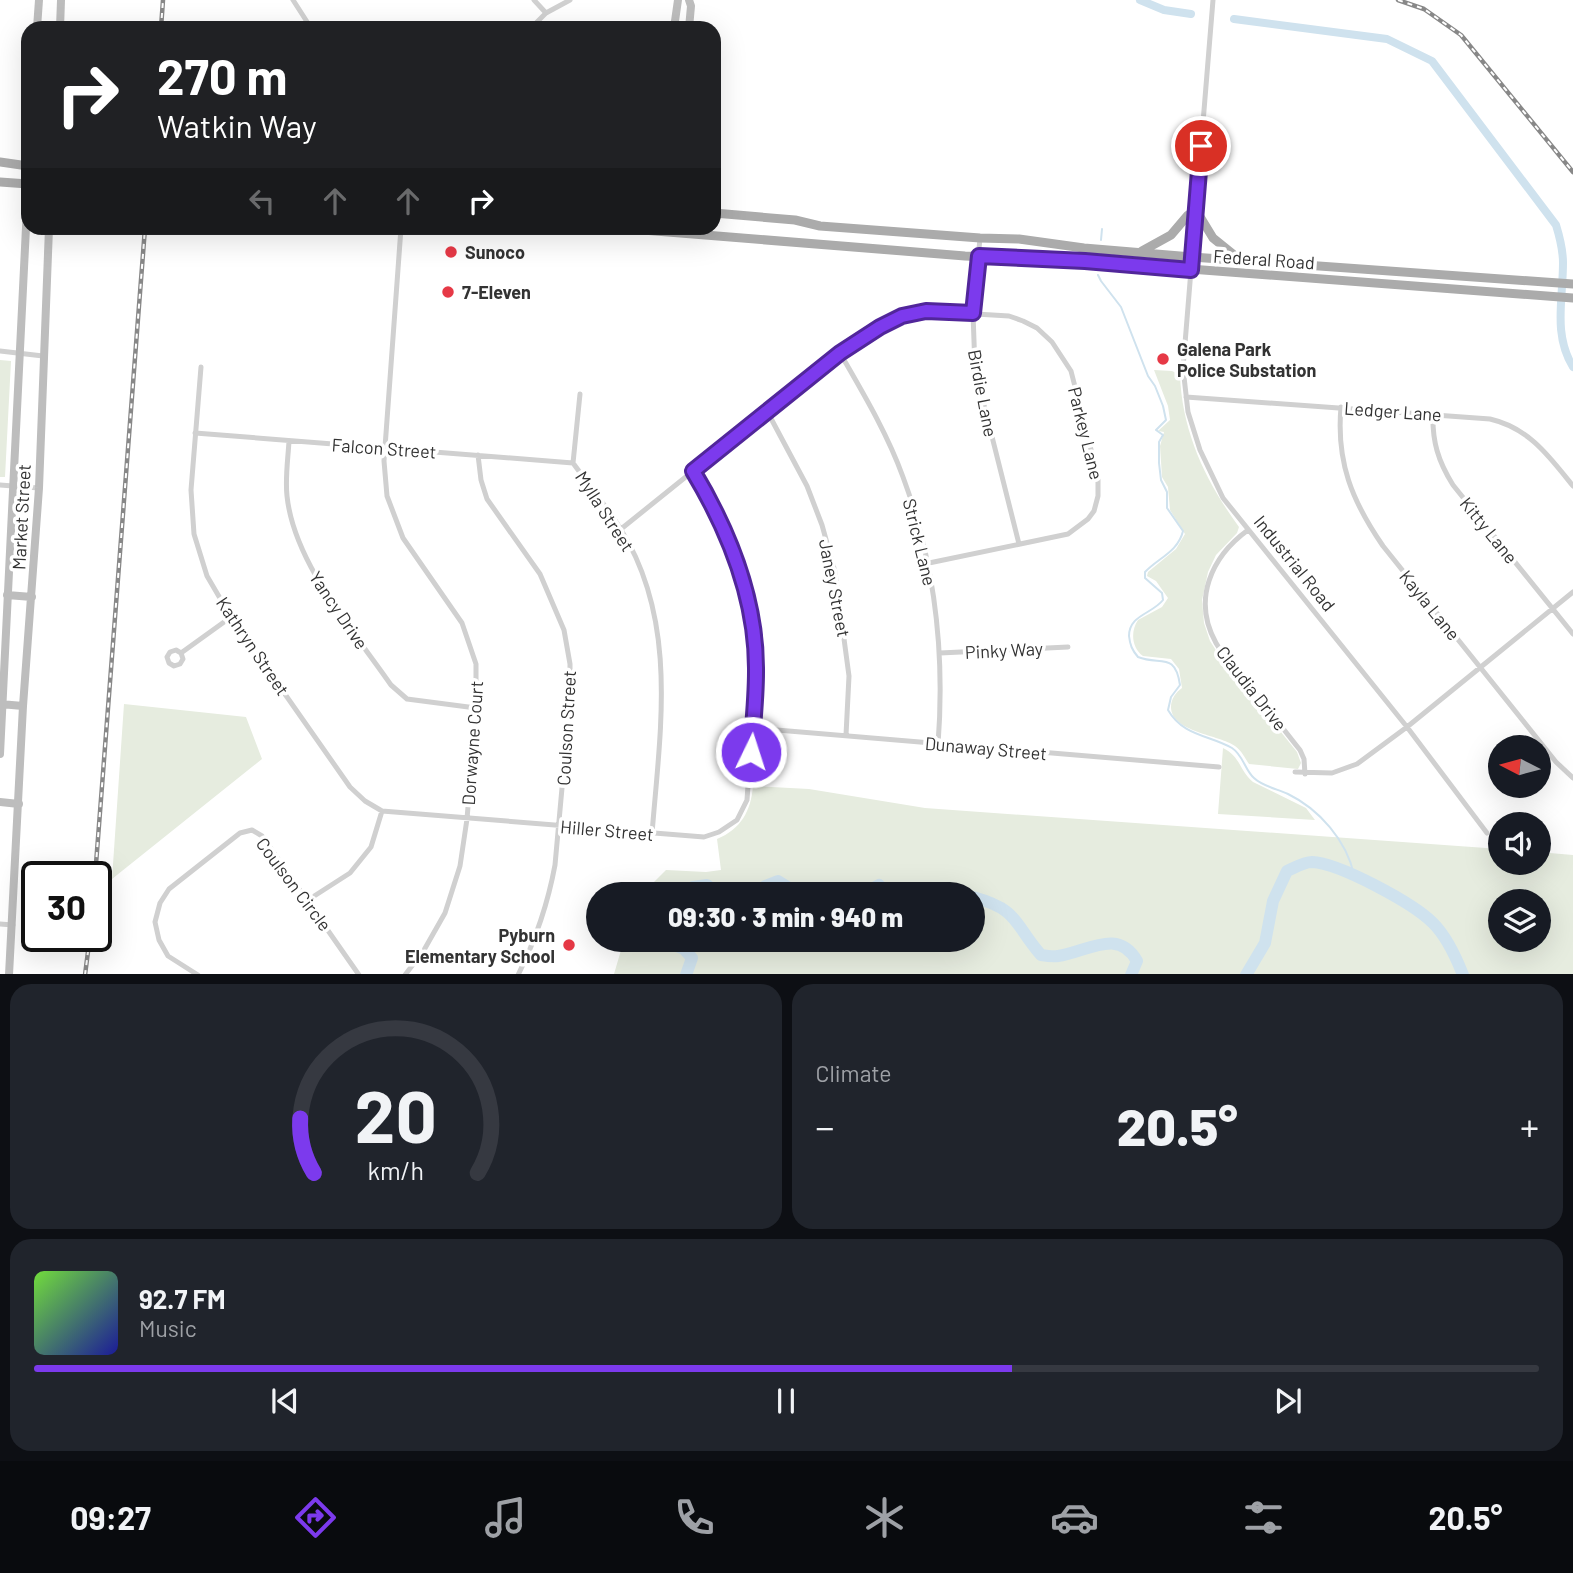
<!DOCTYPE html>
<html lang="en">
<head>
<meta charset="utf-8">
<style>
  :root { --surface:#171b24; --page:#20242c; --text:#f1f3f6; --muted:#9ea1a6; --line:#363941; --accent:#7c3aed }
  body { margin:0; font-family:Barlow,sans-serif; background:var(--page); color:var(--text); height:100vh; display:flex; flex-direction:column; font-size:26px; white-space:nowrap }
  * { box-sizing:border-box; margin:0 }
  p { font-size:23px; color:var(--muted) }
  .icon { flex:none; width:38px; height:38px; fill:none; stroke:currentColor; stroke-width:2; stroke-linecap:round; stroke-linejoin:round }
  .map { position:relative; height:974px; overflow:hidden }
  .sheet { display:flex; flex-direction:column; gap:10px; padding:10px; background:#0d0f14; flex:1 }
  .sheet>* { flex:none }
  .hud { position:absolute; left:21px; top:21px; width:700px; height:214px; border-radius:21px; box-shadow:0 7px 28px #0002; background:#202124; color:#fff; overflow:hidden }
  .needle { width:46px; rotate:276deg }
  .tools { position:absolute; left:1488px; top:735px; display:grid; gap:14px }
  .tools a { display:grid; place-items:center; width:63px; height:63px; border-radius:50%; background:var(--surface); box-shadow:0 7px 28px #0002; font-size:35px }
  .speed { position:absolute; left:21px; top:861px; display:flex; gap:14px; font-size:35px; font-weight:700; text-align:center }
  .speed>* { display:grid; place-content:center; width:91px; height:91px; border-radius:50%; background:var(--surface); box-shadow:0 7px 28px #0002; line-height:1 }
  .speed .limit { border:4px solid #111; border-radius:10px; background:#fff; color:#111 }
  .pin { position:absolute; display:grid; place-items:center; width:60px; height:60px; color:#fff; margin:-30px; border:4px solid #fff; border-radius:50%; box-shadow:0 2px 7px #0007 }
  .me { position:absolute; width:77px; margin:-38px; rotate:4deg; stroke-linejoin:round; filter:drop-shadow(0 0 5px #0008) }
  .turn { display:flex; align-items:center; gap:24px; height:147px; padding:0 21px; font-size:32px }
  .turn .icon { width:91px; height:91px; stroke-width:2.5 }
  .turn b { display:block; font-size:49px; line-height:60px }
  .lanes { display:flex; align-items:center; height:66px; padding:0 21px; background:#0003; justify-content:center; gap:35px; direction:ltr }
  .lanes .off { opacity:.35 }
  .big { font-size:52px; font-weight:800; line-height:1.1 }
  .sheet .widget { flex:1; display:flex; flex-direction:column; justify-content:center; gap:10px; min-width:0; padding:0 24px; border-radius:21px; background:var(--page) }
  .sheet .dial { align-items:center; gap:0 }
  .dial svg { height:182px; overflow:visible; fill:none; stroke:var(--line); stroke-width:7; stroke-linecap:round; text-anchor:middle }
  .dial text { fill:var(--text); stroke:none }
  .song { display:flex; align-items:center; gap:21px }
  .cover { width:84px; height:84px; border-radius:10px; background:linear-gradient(135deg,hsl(100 70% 55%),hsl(240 70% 35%)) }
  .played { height:7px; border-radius:4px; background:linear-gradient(90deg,var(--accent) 65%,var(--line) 65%) }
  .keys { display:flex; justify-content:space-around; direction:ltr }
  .heat { display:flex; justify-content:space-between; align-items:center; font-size:38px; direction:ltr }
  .sheet .tiles { flex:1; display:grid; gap:10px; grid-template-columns:1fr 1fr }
  .widget:last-child { grid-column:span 2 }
  .trip { position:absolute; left:586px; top:882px; width:399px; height:70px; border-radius:35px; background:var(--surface); box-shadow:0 7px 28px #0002; font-weight:800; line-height:70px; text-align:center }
  .menu { display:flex; height:112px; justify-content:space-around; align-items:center; background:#090b0e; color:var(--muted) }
  .menu .icon { width:49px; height:49px }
  .menu .selected { color:var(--accent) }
  .menu b { font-size:32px; color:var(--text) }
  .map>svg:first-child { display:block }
</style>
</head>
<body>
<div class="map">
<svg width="1573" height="975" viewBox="0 0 1573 975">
  <rect width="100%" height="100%" fill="#fff"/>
  <path fill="#e6ecdf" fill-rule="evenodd" d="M0,360L11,361L5,477H0Z
    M1154,370L1172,371L1180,375C1182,432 1206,482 1239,527L1237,533L1216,555L1208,572L1202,600L1204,623L1210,641L1221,658L1297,752L1301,763L1298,769L1249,764C1245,758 1241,750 1235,746C1220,735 1171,732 1171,707C1171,699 1176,692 1182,688L1179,669L1171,659L1143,656C1132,648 1130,632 1138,620L1162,607L1168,598L1156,581L1147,576L1148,572L1176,549L1185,534L1170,510L1168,487L1162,477L1160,446L1164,432L1158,431L1170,420L1168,406Z
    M124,704L246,717L262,759L112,879Z
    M1223,748C1241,757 1239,770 1253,782L1306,808L1315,820L1218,814Z
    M753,786L809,789L925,808L1500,849V863H1538V852L1573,855V974H614L624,940H973V894H642L666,870L706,872L721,870L717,839C741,829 751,811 753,786ZM1500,901H1538V940H1500Z"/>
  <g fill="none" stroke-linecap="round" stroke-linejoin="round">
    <path stroke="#cfe2ee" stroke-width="2" d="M1101,240L1102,229
      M1098,275L1101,281L1121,307L1148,376L1155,386L1163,406L1166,420L1156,430L1163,435L1159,442V463L1161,480L1167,492V508L1183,531C1178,552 1158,558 1145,572V578L1162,593L1163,600C1152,614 1129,615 1129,636C1130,645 1132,650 1138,657C1160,666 1175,651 1180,685L1171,697L1168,710C1183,736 1209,735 1232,748C1243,755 1245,770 1254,778C1262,786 1277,789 1288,794C1319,809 1347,841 1354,875"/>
    <path stroke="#cfe2ee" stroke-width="8" d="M1140,0L1164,10L1191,14
      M1234,19L1387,39L1432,61L1556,225C1560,238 1563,250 1563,263C1563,300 1553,334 1573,367"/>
    <path stroke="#cfe2ee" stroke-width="12" d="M682,894L693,887L707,885L717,894
      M758,894L765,886L778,881L799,894
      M863,894L879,885L887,894
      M973,897C1020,910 1013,923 1041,955C1047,956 1053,957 1058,956C1087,952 1118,927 1137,961L1131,975
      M661,940L684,949L692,958L686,975
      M1246,975L1265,943L1273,901L1287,871C1294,868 1304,862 1312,862C1339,863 1413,903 1433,923C1446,936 1456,957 1463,975"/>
    <path stroke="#d0d0d0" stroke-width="5" d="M293,0L311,28
      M534,0L546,13
      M1213,0L1183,368L1188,412L1200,450L1223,498L1407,727L1487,833
      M531,28L546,13L570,0
      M401,228L384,461L387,496L403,538L462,623L476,664V708L467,819L460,866L445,913L424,950L405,975
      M980,238L973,313L975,369L1019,544
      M0,351L43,356
      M840,353C863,393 887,433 903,477C935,563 945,654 938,745
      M201,367L191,490L194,534L207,576L231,617L350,787L365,801L382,811L704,837L719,832L737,820L747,800L756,670L751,623L741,574L717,511L693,471
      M580,394L573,463C589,485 606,506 620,528C679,621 660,731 652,834
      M1186,397L1490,419C1529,428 1549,456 1573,486
      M1341,407C1336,462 1352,501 1383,546L1556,762L1573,778
      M767,411L807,486L822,525L835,572L849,676L846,735
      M1433,413C1432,441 1438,461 1453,485L1573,634
      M195,433L573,463
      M289,441C288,459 285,478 287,496C294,563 353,630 391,685L407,699L476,708
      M478,455L481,480L487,499L540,574L564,630L570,664V700L555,865C548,903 536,939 518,975
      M0,485L39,488
      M621,529L840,353L880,327L902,316L926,311L1009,316L1023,321L1037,328L1052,342L1071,371L1098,477V496L1094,511L1088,519L1068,534L929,563
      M1248,530C1211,557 1192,600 1216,643C1225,659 1239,672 1250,686C1267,707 1283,729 1300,750L1304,759L1305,774
      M181,653L183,659L180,664L174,666L169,663L167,657L170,652L176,650L181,653L231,617
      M940,653L1068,647
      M753,728L1219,767
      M1295,772L1332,773L1357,764L1407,727L1573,592
      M308,900L350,873L371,847L382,811
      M0,924L13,925
      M198,975L168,956L159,940L155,922L160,903L169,889L240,833L252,830L262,836L359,975"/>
    <path stroke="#bdbdbd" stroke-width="8" d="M689,0L691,6L689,28
      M37,28L39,0
      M60,28L61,0
      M674,28L678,0
      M7,595L32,597
      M0,704L23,706
      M0,754L28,187
      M0,802L19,804
      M9,975L23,706L39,488L49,228"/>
    <path stroke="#ababab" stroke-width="9" d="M0,162L28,166
      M0,182L28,184
      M714,213L795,220L820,226L980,238L1019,239L1084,248L1192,257L1573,284
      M618,228L965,256L1085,261L1573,298
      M1142,251L1171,235L1188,215L1196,210L1213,238L1239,259"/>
    <defs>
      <path id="rail" d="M1398,0L1424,9L1461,35L1573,172
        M161,28L163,0
        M95,877L145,228
        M85,975L90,936"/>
    </defs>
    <use href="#rail" stroke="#888" stroke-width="4.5"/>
    <use href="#rail" stroke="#fff" stroke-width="2" stroke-dasharray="5" stroke-linecap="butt"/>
  </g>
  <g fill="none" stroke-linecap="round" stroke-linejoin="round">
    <defs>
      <path id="route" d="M751,752C753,726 756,699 756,672C757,600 729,531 693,471L840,353L880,327L902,316L926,311L973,313L979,256L1085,261L1191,270L1201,146"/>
    </defs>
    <use href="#route" stroke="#51269a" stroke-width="18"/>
    <use href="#route" stroke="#7c3aed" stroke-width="12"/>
  </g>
  <g fill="#e63946" stroke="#fff" stroke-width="2.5">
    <circle cx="451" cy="252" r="7"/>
    <circle cx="448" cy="292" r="7"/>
    <circle cx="1163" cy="359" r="7"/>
    <circle cx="569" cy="945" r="7"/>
  </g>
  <g text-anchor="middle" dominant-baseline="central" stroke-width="7" stroke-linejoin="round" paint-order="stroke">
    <g font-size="18" font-weight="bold" fill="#333" stroke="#fff" text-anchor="start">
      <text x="465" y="252">Sunoco</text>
      <text x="462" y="292">7-Eleven</text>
      <text x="1177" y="349">Galena Park<tspan x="1177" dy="21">Police Substation</tspan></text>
      <text x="555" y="935" text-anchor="end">Pyburn<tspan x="555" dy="21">Elementary School</tspan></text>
    </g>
    <g font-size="18" fill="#333" stroke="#fff">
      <text transform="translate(1264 259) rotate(4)">Federal Road</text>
      <text transform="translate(983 393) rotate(79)">Birdie Lane</text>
      <text transform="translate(1393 411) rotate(4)">Ledger Lane</text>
      <text transform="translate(1086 433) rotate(76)">Parkey Lane</text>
      <text transform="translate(384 448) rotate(4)">Falcon Street</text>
      <text transform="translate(605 511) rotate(57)">Mylla Street</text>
      <text transform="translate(21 517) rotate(-87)">Market Street</text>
      <text transform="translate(1489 530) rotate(51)">Kitty Lane</text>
      <text transform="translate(920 542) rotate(76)">Strick Lane</text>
      <text transform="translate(1295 563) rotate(51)">Industrial Road</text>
      <text transform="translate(835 588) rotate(79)">Janey Street</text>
      <text transform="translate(1430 605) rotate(51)">Kayla Lane</text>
      <text transform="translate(339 610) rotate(56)">Yancy Drive</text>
      <text transform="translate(253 646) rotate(56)">Kathryn Street</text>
      <text transform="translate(1004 650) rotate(-3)">Pinky Way</text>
      <text transform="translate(1252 688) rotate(52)">Claudia Drive</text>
      <text transform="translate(566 728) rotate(-87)">Coulson Street</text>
      <text transform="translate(472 743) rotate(-86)">Dorwayne Court</text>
      <text transform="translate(986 748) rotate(5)">Dunaway Street</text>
      <text transform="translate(607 830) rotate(5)">Hiller Street</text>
      <text transform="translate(294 884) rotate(53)">Coulson Circle</text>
    </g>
  </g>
</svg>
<div class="tools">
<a><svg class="needle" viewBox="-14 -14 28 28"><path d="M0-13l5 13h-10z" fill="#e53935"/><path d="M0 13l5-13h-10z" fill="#9ea1a6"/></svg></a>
<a><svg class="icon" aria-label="sound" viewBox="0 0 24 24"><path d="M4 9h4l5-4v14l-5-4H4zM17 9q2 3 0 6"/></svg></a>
<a><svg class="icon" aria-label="layers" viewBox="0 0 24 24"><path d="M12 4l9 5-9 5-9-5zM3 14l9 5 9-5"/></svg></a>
</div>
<div class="speed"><div class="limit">30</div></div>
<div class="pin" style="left:1201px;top:146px;background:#d93025"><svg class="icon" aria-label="arrive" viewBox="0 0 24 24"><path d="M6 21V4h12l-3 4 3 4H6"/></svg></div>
<svg class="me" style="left:751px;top:752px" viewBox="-20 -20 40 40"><circle r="17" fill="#7c3aed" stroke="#fff" stroke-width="3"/><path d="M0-11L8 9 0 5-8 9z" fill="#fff"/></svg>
<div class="trip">09:30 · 3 min · 940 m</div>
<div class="hud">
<div class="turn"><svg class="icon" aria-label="right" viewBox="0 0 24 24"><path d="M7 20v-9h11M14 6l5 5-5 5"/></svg><div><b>270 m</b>Watkin Way</div></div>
<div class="lanes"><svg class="icon off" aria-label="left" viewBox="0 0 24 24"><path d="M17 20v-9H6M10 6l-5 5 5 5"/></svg><svg class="icon off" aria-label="ahead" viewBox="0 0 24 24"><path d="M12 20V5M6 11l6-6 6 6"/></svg><svg class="icon off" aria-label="ahead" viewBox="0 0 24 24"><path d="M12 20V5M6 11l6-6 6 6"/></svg><svg class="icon" aria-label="right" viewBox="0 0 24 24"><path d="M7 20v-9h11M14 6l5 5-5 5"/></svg></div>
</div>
</div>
<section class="sheet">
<div class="tiles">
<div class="widget dial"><svg viewBox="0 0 100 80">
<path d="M14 69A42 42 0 1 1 86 69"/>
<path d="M14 69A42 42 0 0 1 8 45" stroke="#7c3aed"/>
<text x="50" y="56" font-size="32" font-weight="700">20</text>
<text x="50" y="72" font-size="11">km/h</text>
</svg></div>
<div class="widget"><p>Climate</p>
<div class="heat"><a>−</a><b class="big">20.5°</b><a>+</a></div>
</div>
<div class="widget">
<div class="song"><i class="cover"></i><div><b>92.7 FM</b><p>Music</p></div></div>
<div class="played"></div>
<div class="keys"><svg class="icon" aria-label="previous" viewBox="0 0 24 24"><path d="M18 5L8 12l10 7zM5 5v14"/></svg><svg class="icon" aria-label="pause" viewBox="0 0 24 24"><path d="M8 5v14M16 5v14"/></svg><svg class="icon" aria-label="next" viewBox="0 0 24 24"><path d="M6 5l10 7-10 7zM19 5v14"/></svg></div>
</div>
</div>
</section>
<nav class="menu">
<b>09:27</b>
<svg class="icon selected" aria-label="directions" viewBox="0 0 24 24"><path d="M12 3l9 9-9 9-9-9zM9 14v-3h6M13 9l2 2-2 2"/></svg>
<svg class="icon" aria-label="music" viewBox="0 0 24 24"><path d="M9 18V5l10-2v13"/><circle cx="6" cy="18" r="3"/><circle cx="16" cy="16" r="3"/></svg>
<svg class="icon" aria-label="phone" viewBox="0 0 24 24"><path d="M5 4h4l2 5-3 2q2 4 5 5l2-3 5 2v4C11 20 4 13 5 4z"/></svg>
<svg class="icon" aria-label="climate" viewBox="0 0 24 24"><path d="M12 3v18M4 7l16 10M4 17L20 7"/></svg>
<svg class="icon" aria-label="car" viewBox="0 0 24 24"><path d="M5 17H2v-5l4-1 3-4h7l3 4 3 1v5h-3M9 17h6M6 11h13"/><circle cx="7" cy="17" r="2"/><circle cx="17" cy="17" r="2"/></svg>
<svg class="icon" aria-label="filters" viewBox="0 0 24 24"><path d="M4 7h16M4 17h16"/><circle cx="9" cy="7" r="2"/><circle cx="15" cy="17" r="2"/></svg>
<b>20.5°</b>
</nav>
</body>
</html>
